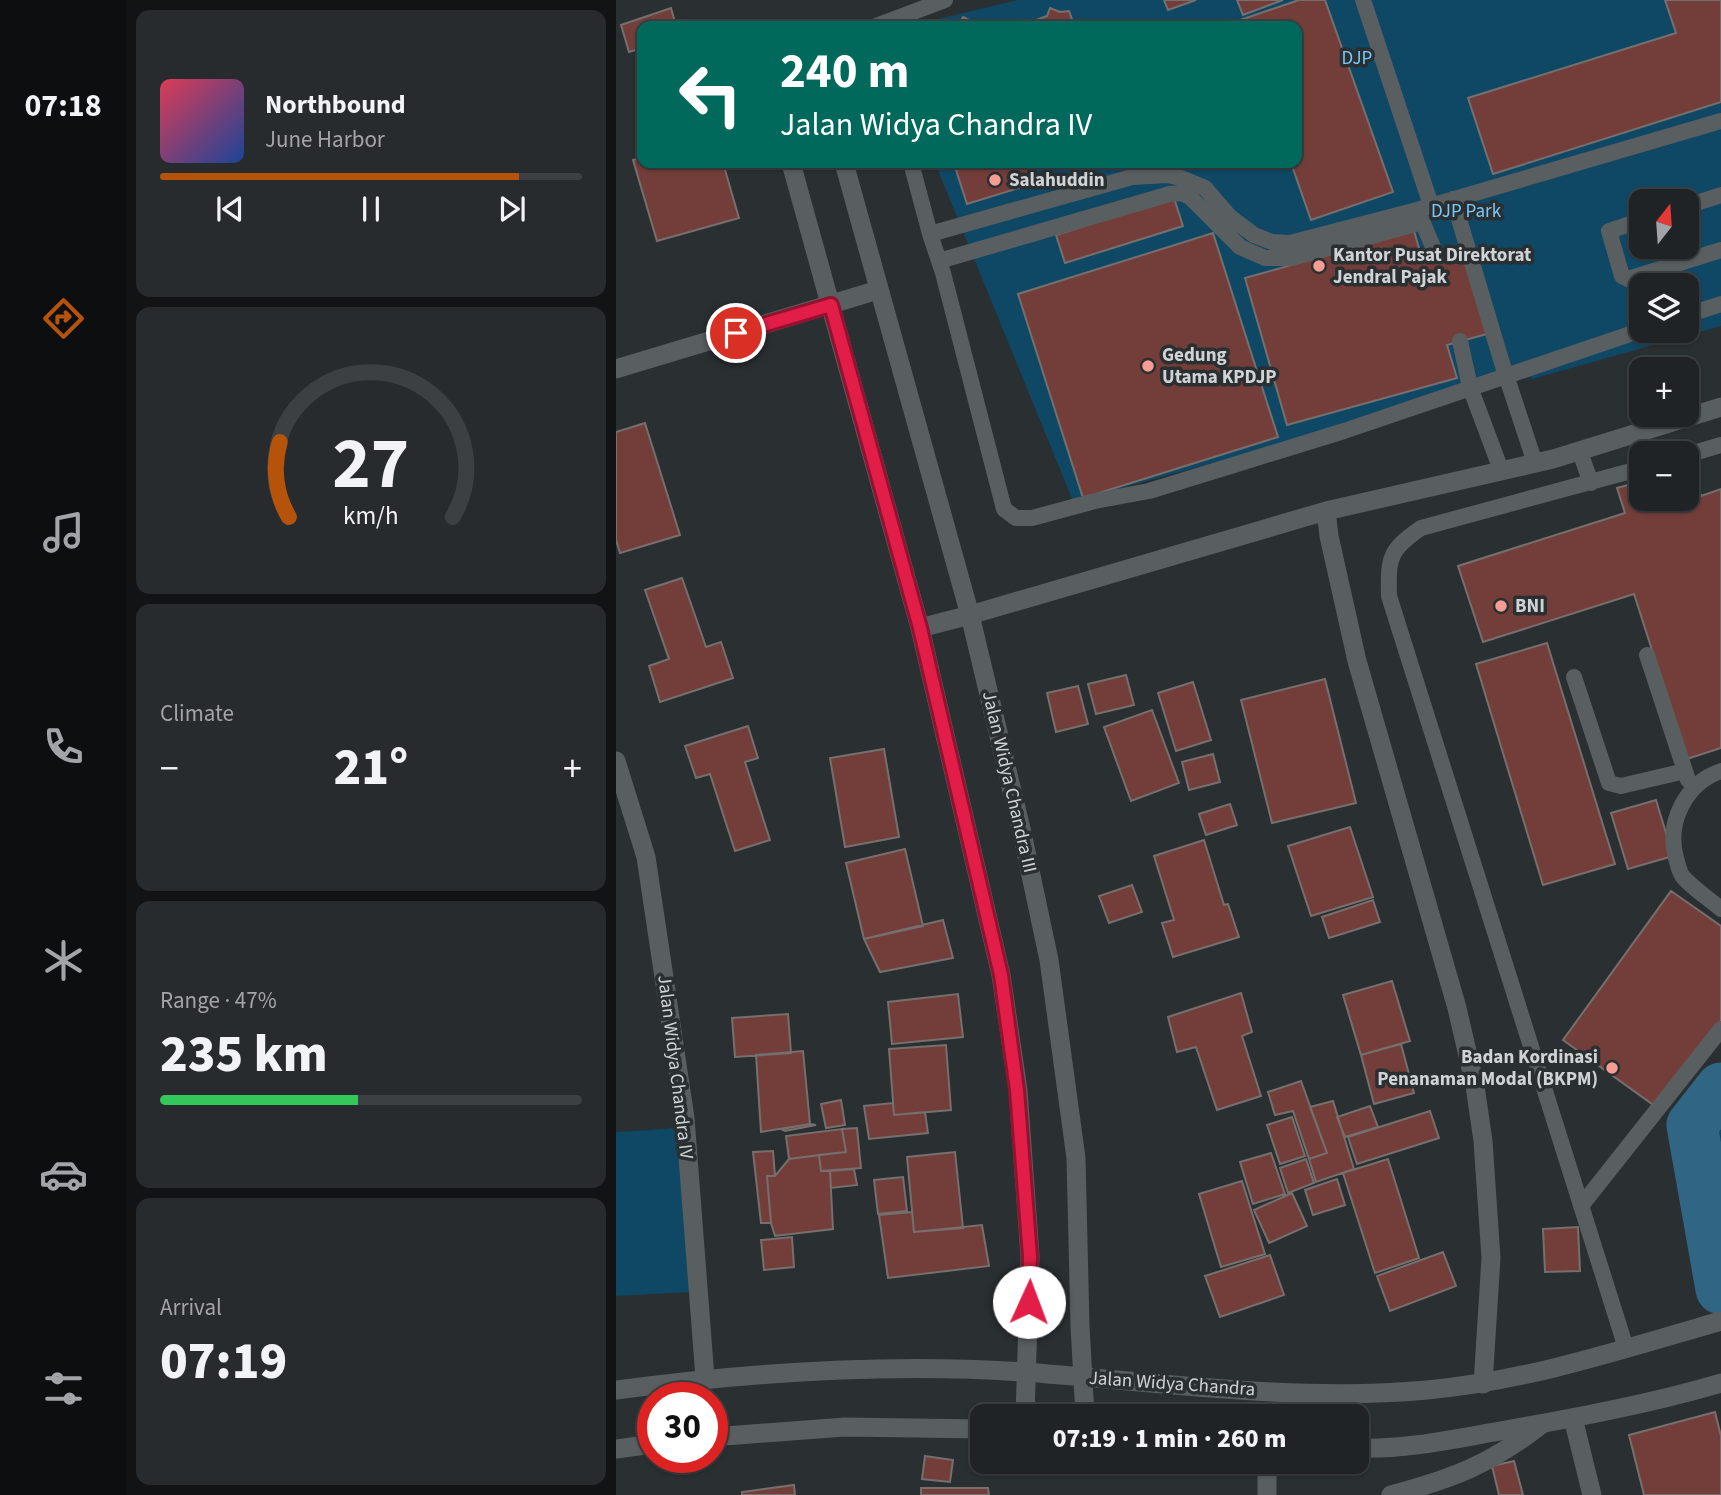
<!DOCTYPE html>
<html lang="en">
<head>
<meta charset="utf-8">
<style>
  :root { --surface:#202326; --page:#282b2e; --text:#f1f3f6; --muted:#a2a4a7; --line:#3d4043; --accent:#b45309 }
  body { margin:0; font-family:"Source Sans 3",sans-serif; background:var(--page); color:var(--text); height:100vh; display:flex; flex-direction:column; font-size:26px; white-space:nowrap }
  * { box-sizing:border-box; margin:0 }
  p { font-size:23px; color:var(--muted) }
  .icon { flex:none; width:38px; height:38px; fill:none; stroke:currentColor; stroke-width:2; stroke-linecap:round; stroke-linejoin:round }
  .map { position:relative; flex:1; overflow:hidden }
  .panel { display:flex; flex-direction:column; gap:10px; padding:10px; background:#121315; width:490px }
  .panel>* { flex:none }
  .hud { position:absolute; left:21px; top:21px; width:665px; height:147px; border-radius:14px; box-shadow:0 2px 5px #0004,0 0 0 2px var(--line); background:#00695c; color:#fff; overflow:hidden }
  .needle { width:46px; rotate:17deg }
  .tools { position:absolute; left:1013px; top:189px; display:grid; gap:14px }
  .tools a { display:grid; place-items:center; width:70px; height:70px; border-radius:14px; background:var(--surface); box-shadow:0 2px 5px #0004,0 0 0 2px var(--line); font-size:35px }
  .speed { position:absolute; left:21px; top:1382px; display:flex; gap:14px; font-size:35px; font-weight:700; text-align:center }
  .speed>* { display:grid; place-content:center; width:91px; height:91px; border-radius:50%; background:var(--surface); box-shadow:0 2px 5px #0004,0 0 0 2px var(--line); line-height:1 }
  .speed .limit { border:10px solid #d22; background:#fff; color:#111 }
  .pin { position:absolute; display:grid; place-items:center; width:60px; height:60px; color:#fff; margin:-30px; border:4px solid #fff; border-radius:50%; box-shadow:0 2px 7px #0007 }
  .me { position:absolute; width:77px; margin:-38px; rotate:2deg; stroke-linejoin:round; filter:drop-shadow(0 0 5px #0008) }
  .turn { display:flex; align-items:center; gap:24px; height:147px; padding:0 28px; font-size:32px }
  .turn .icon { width:91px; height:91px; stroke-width:2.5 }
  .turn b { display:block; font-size:49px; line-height:60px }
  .big { font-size:52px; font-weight:800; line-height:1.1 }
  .panel .card { flex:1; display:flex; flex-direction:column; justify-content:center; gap:10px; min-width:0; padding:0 24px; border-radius:14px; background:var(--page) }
  .panel .dial { align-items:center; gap:0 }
  .dial svg { height:182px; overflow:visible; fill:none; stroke:var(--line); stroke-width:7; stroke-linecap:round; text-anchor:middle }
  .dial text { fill:var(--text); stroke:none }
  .song { display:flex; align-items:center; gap:21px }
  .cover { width:84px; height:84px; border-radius:10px; background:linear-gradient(135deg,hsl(350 70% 55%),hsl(220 70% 35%)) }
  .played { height:7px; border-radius:4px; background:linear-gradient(90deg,var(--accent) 85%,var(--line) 85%) }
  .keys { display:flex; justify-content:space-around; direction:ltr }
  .heat { display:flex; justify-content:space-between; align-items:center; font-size:38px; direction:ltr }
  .charge { height:10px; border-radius:5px; background:linear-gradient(90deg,#34c759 47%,var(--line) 0) }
  .trip { position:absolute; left:354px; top:1404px; width:399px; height:70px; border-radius:14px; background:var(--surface); box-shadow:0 2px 5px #0004,0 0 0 2px var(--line); font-weight:800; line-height:70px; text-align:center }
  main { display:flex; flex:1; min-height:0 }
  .tab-bar { display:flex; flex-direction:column; width:126px; justify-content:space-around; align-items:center; background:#0d0e0f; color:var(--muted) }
  .tab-bar .icon { width:49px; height:49px }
  .tab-bar .active { color:var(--accent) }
  .tab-bar b { font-size:32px; color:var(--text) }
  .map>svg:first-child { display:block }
</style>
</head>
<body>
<main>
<nav class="tab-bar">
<b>07:18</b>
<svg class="icon active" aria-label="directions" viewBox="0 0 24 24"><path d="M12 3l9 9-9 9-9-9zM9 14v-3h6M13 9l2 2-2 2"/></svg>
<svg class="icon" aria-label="music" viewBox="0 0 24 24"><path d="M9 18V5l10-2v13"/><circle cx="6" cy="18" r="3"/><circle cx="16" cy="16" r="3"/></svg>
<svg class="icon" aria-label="phone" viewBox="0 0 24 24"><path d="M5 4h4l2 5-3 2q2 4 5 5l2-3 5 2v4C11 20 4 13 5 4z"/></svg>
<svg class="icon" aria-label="climate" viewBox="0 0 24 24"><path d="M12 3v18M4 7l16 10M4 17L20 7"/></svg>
<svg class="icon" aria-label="car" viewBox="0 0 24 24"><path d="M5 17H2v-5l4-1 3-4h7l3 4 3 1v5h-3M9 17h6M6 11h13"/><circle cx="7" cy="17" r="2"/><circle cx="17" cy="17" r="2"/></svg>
<svg class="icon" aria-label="filters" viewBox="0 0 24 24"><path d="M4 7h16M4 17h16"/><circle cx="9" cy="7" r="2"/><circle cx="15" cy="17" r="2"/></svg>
</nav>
<section class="panel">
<div class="card">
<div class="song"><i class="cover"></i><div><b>Northbound</b><p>June Harbor</p></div></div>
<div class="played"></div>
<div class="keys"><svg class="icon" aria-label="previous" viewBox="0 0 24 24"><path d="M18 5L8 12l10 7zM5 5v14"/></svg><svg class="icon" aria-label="pause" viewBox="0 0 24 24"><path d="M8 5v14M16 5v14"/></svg><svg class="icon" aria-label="next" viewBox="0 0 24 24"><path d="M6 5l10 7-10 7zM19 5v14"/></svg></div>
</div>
<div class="card dial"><svg viewBox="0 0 100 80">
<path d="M14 69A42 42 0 1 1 86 69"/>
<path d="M14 69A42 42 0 0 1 10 36" stroke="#b45309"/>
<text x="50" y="56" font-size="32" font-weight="700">27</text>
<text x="50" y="72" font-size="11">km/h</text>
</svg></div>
<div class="card"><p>Climate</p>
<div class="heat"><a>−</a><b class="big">21°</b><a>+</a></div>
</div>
<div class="card"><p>Range · 47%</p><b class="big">235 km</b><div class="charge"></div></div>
<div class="card"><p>Arrival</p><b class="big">07:19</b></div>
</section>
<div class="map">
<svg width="1105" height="1495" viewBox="0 0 1105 1495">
  <rect width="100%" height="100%" fill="#2a2f32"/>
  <path fill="#0f4865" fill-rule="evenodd" d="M402,0H1105V326L916,379L915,377L457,501L319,163H681V26H293ZM1026,201H1071V247H1026ZM1026,285H1071V331H1026Z
    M1105,1111V1215L1090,1129Z
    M64,1128L75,1292L0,1296V1132Z"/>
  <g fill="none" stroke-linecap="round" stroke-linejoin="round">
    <path stroke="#306584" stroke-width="51" d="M1105,1088L1076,1125L1105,1289"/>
  </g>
  <path fill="#733e39" stroke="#756f6e" stroke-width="2" d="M548,0H580L552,10Z
    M621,0H667L627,15Z
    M683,0H709L777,192L695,220L675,163H681V26H623L621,21Z
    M1049,0H1105V102L877,174L852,98L1060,33Z
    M55,8L60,26H26V48L13,52L5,25Z
    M434,8L444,12L453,11L457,22L465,24L464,26H421L420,20L431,16Z
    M347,17L365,26H342Z
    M26,158V163H107L123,218L41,241L17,160Z
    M352,163H421L414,176L416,184L351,204L340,170L353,166Z
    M558,198L567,226L449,263L440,235Z
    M798,231L806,258L846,247L871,334L831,345L841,378L671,425L629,278Z
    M597,233L662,437L467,498L402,294Z
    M29,423L64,535L4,553L0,540V432Z
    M1075,465L1085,496L1105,489V748L1071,759L1018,594L867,642L842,566L1009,513L1001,488L1026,481V499H1071V466Z
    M66,578L90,647L105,642L117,678L44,702L33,666L53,659L29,590Z
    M931,643L999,864L927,885L860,664Z
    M510,675L518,705L480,714L472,684Z
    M709,679L740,803L656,823L625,700Z
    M577,682L595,740L560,751L542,693Z
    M462,686L472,724L440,732L431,693Z
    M536,710L563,783L515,801L488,727Z
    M132,726L142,758L129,762L154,840L119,851L94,774L80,778L69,746Z
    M268,749L283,837L229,847L214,758Z
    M597,754L604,782L573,790L566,762Z
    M1040,800L1057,856L1012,869L995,813Z
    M614,804L621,825L590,835L583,814Z
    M734,827L757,897L695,916L672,846Z
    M588,840L608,905L612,904L623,937L557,957L546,923L558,920L538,856Z
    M289,849L307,926L248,939L230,863Z
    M516,885L526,912L493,923L483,896Z
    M1055,891L1105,926V1022L1043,1109L947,1040Z
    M757,900L764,922L713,938L706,917Z
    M327,920L337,958L264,972L248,939Z
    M776,981L794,1041L745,1055L727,995Z
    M625,993L636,1032L626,1036L645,1096L601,1110L580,1047L561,1052L552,1017Z
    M342,994L347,1037L276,1044L272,1002Z
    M172,1014L175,1053L119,1057L116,1018Z
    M785,1044L798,1093L758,1104L745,1055Z
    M330,1045L335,1110L278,1115L273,1049Z
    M187,1051L194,1124L145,1132L140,1055Z
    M685,1081L711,1153L693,1159L677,1111L659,1115L652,1092Z
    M225,1100L229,1125L210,1128L205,1104Z
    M717,1101L738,1169L700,1182L693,1159L711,1153L694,1107Z
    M277,1103L278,1115L309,1112L312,1133L253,1139L248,1106Z
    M754,1106L762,1127L729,1137L721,1117Z
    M814,1111L823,1138L741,1164L732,1137Z
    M676,1117L689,1156L664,1164L651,1125Z
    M194,1124L200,1125L169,1131L165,1129Z
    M241,1128L245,1168L205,1171L203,1155L230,1152L226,1129Z
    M226,1129L230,1152L173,1159L170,1136Z
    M157,1151L159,1176H151L155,1223H145L137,1152Z
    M339,1152L347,1228L298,1232L291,1157Z
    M655,1153L669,1194L637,1204L624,1162Z
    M203,1155L205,1171H214L217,1229L159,1236L155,1223L151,1176H159L173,1159Z
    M690,1159L698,1183L672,1193L664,1168Z
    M772,1159L803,1258L759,1273L727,1173Z
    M238,1169L241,1185L215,1188L214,1171Z
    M287,1177L291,1211L262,1214L258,1180Z
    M721,1179L729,1205L697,1215L689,1190Z
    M626,1181L649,1254L605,1267L583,1194Z
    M676,1193L691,1226L653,1243L638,1210Z
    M296,1212L298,1232L366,1225L373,1266L272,1278L263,1215Z
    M962,1227L964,1271L929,1272L927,1229Z
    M176,1237L178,1267L148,1270L145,1240Z
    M827,1252L840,1286L774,1311L761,1276Z
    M654,1255L668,1295L604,1317L589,1276Z
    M1099,1412L1105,1436V1495H1028L1013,1435Z
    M309,1456L337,1460L334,1482L306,1479Z
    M898,1461L907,1495H883L876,1466Z
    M178,1485L179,1495H126V1492Z
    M305,1488H372L373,1495H305Z"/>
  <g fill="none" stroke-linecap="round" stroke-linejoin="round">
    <path stroke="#595e61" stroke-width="16" d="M747,0L815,205
      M260,26L329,0
      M295,163L314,234
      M837,199L886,363L919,463
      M1071,206L1105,195
      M803,214L820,254
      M1026,220L993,231L1006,276L1012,279L1105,250
      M323,261L554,194L565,193L574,197L624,247L649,258H676L806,222
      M1071,315L1105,304
      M1026,330L728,431L621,464L533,491L479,501L416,518H400L388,509L327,273L314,234L516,177L551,175L565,178L589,188L614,217L638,235L656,242L674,243L801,210L1105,121
      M844,341L854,387L885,470
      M964,452L975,483
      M1071,455L1105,445
      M1031,655L1072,780
      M958,677L993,783L1005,786L1069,771
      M1105,771C1070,783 1050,822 1060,858C1062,864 1063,873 1068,878C1078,889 1093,899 1105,909
      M965,1206L1105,1029
      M1010,1348L773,596C772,558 773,550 805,528L1026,468"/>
    <path stroke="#595e61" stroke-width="19" d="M175,163L304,628L385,975L402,1090L414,1256L409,1416
      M228,163L354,615L406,833L433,960L460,1158L464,1326L469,1416
      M0,369L262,290
      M710,511L713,536L741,661L841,1008L859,1086L867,1141L875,1258L867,1384
      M304,628L354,615L710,511L937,459L1105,407
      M0,761L30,857L69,1118L89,1378
      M957,1418L976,1495
      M651,1461V1495
      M775,1495C836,1479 875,1464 926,1424"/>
    <path stroke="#595e61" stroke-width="19" d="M0,1390C135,1372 272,1363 408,1372C539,1382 680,1402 811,1390C911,1381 1008,1349 1105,1321
      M96,1437L229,1427L366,1429
      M740,1448C788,1450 838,1439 884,1431C958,1418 1033,1404 1105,1383
      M0,1449L37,1444"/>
  </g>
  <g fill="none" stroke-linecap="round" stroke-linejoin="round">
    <defs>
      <path id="route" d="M120,333L215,305L304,628L385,975L401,1090L414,1256L413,1302"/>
    </defs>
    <use href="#route" stroke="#92132f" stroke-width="18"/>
    <use href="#route" stroke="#e11d48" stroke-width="12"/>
  </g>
  <g fill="#f59c93" stroke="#2a2f32" stroke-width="2.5">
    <circle cx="379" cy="180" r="7"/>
    <circle cx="703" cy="266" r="7"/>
    <circle cx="532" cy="366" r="7"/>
    <circle cx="885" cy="606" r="7"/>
    <circle cx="996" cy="1068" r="7"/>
  </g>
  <g text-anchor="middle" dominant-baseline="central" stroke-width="7" stroke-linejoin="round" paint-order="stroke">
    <g font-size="19" fill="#79c9fa" stroke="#2a2f32">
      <text x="741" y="58">DJP</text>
      <text x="850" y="211">DJP Park</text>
    </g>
    <g font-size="19" font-weight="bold" fill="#d0d3d4" stroke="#2a2f32" text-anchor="start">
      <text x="393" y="180">Salahuddin</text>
      <text x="717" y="255">Kantor Pusat Direktorat<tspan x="717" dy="22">Jendral Pajak</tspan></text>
      <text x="546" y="355">Gedung<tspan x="546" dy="22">Utama KPDJP</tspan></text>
      <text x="899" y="606">BNI</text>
      <text x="982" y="1057" text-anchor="end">Badan Kordinasi<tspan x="982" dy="22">Penanaman Modal (BKPM)</tspan></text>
    </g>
    <g font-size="19" fill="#d0d3d4" stroke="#2a2f32">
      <text transform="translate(393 782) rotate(77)">Jalan Widya Chandra III</text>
      <text transform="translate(59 1067) rotate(83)">Jalan Widya Chandra IV</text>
      <text transform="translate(556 1384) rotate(4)">Jalan Widya Chandra</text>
    </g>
  </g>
</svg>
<div class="tools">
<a><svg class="needle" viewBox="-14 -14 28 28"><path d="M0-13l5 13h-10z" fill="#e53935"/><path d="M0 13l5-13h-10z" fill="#a2a4a7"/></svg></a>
<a><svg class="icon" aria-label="layers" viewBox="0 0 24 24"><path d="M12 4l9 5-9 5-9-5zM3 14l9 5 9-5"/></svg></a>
<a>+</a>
<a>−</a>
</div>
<div class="speed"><div class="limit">30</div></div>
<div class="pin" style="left:120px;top:333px;background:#d93025"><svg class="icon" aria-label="arrive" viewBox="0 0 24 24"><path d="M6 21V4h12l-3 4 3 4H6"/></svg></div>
<svg class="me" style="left:413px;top:1302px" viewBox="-20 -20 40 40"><circle r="19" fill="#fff"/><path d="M0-13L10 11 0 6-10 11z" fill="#e11d48"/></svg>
<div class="trip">07:19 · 1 min · 260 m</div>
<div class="hud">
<div class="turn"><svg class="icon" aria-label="left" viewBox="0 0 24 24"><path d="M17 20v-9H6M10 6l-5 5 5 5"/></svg><div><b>240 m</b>Jalan Widya Chandra IV</div></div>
</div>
</div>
</main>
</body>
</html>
